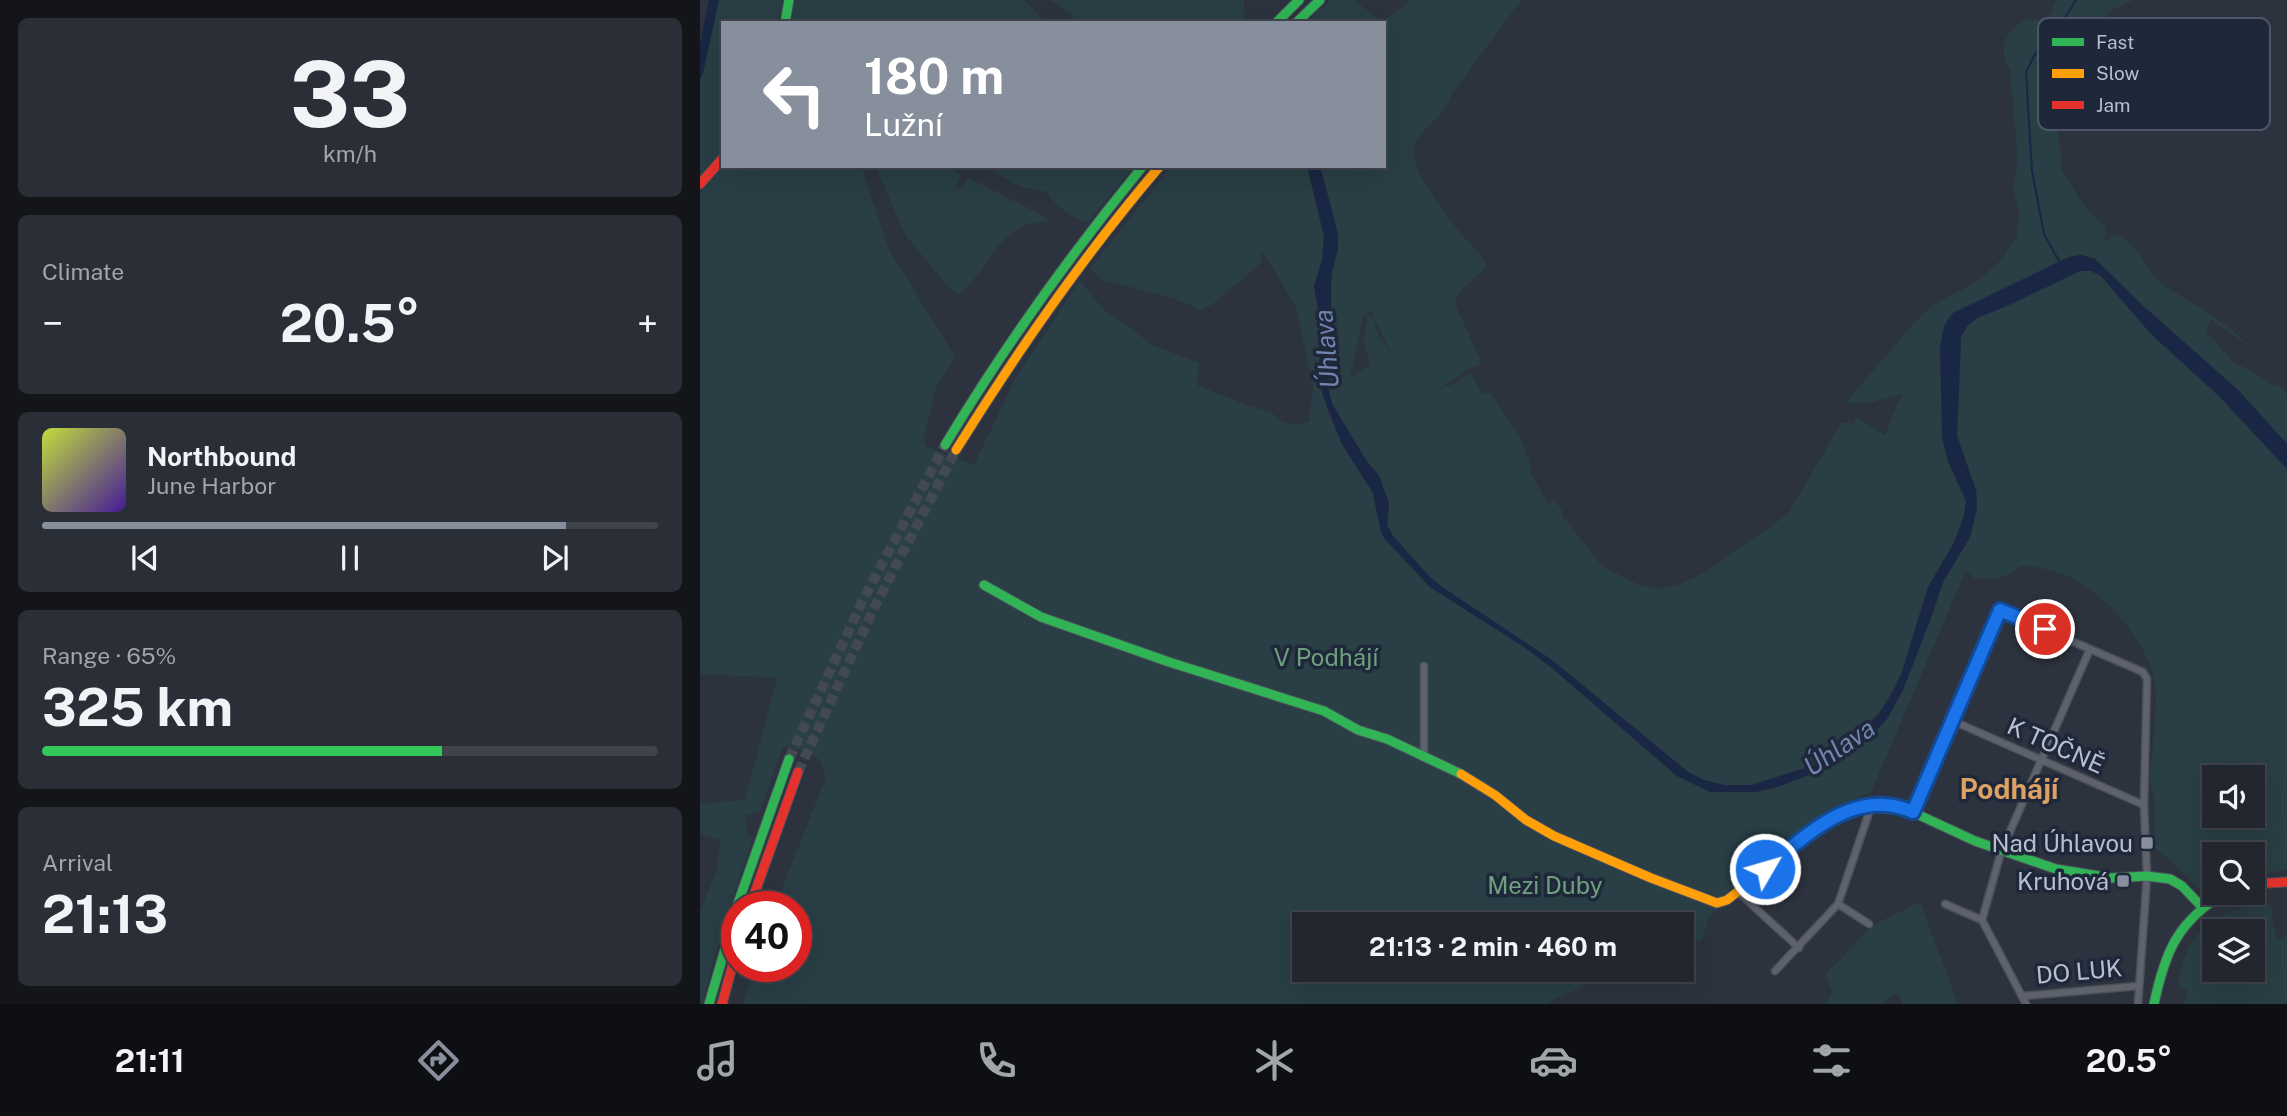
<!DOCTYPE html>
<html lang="en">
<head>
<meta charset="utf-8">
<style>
  :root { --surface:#22262e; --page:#2a2e36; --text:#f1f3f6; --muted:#a2a5aa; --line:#3f434a; --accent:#878e9c }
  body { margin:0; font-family:"Public Sans",sans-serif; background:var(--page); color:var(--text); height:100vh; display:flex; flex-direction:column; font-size:26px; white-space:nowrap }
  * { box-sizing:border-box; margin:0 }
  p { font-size:23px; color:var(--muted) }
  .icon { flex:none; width:38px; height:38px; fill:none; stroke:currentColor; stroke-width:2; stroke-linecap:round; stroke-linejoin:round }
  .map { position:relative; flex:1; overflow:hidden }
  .sheet { display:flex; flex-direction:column; gap:18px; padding:18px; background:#131519; width:700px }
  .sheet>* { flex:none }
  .top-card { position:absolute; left:21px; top:21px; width:665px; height:147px; border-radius:0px; box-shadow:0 7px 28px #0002,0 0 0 2px var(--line); background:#878e9c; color:#fff; overflow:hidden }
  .buttons { position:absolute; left:1502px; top:765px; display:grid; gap:14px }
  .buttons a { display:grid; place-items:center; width:63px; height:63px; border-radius:0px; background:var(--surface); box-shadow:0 7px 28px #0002,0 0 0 2px var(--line); font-size:35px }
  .speed { position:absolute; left:21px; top:891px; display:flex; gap:14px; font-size:35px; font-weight:700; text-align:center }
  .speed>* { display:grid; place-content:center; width:91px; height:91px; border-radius:50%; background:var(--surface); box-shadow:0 7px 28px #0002,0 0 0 2px var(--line); line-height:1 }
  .speed .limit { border:10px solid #d22; background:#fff; color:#111 }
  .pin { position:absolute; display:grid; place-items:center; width:60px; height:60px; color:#fff; margin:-30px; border:4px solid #fff; border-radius:50%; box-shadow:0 2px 7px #0007 }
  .me { position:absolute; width:77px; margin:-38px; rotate:52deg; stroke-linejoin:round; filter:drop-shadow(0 0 5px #0008) }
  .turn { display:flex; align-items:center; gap:24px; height:147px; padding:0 28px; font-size:32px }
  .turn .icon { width:91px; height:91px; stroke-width:2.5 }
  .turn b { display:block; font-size:49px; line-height:60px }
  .big { font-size:52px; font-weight:700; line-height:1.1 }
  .sheet .widget { flex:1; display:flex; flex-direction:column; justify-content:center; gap:10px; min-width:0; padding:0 24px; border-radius:10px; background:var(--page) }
  .sheet .dial { align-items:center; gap:0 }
  .dial b { font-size:91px; line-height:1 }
  .song { display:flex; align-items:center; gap:21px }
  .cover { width:84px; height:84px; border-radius:10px; background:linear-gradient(135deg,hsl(70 70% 55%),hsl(260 70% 35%)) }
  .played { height:7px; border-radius:4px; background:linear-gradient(90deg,var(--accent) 85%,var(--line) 85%) }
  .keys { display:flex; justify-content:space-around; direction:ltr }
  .heat { display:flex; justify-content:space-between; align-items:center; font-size:38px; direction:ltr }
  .charge { height:10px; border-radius:5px; background:linear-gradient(90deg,#34c759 65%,var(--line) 0) }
  .trip { position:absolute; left:592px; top:912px; width:402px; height:70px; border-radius:0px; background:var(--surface); box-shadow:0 7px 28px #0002,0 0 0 2px var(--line); font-weight:700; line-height:70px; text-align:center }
  .tabs { display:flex; height:112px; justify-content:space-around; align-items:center; background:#0e0f12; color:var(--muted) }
  .tabs .icon { width:49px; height:49px }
  .tabs .current { color:var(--accent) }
  .tabs b { font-size:32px; color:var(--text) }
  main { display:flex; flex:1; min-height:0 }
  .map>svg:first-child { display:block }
</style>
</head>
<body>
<main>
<section class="sheet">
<div class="widget dial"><b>33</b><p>km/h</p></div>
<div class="widget"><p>Climate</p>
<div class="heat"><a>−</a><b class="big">20.5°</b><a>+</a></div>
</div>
<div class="widget">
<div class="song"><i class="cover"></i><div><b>Northbound</b><p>June Harbor</p></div></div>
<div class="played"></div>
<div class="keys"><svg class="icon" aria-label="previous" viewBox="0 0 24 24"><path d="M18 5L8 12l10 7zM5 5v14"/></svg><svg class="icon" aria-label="pause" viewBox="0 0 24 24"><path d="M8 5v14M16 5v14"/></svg><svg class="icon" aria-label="next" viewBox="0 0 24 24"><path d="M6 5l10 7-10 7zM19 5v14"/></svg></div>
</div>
<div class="widget"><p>Range · 65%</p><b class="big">325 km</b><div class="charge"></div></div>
<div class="widget"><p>Arrival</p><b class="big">21:13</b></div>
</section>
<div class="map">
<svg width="1587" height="1004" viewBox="0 0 1587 1004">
  <rect width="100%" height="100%" fill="#2d333e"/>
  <path fill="#293e45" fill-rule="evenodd" d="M19,0H83L78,23H23V148L0,175V79L3,73Z
    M95,0H324L347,23H91Z
    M349,0H544L545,23H379L362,7Z
    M630,0H653L683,21L711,0H821L751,95C748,116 717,130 714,147C710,172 748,218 764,237C772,246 782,255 787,267C777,277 757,290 755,304L782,364L768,369L719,404L743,388L756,383L766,375L771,374L783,394L790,393L820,436L832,469L830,471L848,505L855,500L863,512L861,514L902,566L939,585L960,589L979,584L1004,573L1088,514L1141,423H1152L1155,426V418L1159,419L1185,435L1202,393L1170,403H1145L1216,321L1233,305L1278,281L1303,258L1317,237L1319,211L1313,189L1318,162L1310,70C1299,51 1302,35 1322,22C1330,17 1341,23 1349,15C1352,12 1354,4 1357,0H1433L1408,12L1406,20H1399L1385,49C1373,55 1361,52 1353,65L1362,170L1382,203L1405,226L1406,232L1403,238L1408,241L1412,236L1418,235C1439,246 1444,265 1459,281C1469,290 1482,296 1492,303L1491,306L1494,304L1531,329L1551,348L1511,319L1506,331L1534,363L1554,372L1577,388L1575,383L1587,393V444L1538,390L1441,304L1395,258L1381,255L1369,257L1253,313L1245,324L1242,333L1240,365L1247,459L1266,501L1264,515L1254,543L1228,587L1201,675L1178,715L1131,756L1112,766L1052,785H1024L1004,780L988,772L852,660L742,587L729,576L693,536L687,525L689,503L679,476L666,460L632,404L628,387L631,283C632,270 638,257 638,244C638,221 626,190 620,166H684V23H606ZM671,311L693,358L679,336L672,316H667L664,343L670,364L650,378L663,317Z
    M24,166H161L188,248L255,357L236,387L224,437L225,446L274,465L316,377L380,280L402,308L453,345L499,363L497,385L544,404L571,412L583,422L597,425L609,421L613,386L596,306L561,250V263L513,304L502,310L472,298L403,280L390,268L472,166H607L624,236L622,260L614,286L620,321L628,412L642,444L673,493L680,528L684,538L730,587L824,647L852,668L977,776L1010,792H1055L1074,788L1120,771L1140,761L1187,719L1203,690L1231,618L1243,582L1270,537L1277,508L1276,490L1257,436L1261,337L1267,326L1277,318L1307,306L1380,271H1391L1406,280L1451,334L1520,397L1587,469V870L1552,875V854H1514V888L1503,893L1471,860L1455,849C1454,833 1456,817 1455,801C1454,793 1449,785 1450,775C1452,750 1460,697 1453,674C1443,635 1393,579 1352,571C1339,568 1322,560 1313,573L1294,579L1274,578L1266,570L1171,792L1122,813L1030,893L1008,920L1002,940L993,942L982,955V924H604V970H919L845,1004H43L55,966H96V906H75L125,780C124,751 107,753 83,746L60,812L45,815L48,836L53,837L17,949L2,1004H0V910L17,871L20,840L0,834V804L45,800L77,678L0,674V193ZM1514,777H1552V816H1514Z
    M175,166H246L261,174L254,187L262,189L267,177L351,220C342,222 331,222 323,226C294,240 283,276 258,295L246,284L206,236Z
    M282,166H434L388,222C374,220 353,205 348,192L321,187Z
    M1220,902L1258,1004H1203L1198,994L1191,995L1182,1004H1125L1133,993L1125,975L1173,925Z
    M1560,903L1572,907V920L1577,940L1587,935V1004H1483L1488,995L1487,991L1478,985C1485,933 1511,915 1560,903ZM1514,931H1552V970H1514Z"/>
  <path fill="#192744" d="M9,0H19L3,73L0,79V43Z
    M607,166H620L638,235V249L632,270L631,283V343L628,387L632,404L666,460L679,476L689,503L687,525L693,536L729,576L742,587L852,660L988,772L1004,780L1024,785H1051L1112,766L1131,756L1154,737L1178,715L1190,697L1201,675L1228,587L1254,543L1264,515L1266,501L1247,459L1242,436L1240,346L1245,324L1253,313L1369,257L1381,255L1395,259L1441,304L1538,390L1587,444V469L1520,397L1451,334L1400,275L1391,271H1380L1307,306L1277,318L1267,326L1261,337L1257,436L1276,490L1277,508L1270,537L1243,582L1231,618L1203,690L1187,719L1166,741L1140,761L1120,771L1074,788L1055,792H1010L977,776L852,668L824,647L730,587L684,538L680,528L673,493L642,444L623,396L619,376L620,321L614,286L622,260L624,236Z"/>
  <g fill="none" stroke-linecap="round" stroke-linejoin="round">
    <path stroke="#192744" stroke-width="2" d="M1359,261L1344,234L1332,171L1326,72L1334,56L1357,30L1376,0"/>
    <path stroke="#424854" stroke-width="10" stroke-dasharray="10 5" stroke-linecap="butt" d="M89,759L163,600L245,445
      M98,772L175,606L256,450"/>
    <defs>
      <path id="street" d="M1253,721L1444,805
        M724,755V666
        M1213,812L1300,610L1443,672L1447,679L1444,805L1447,876L1438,1004
        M1038,892L1099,948
        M1138,904L1169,924
        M1245,904L1282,920L1301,852L1390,649
        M1282,920L1326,1004
        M1075,971L1138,904L1172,804
        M1324,996L1438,986"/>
      <path id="fast" d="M85,23L89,0
        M576,23L599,0
        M596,23L620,0
        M245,445C304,347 370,255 443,166
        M284,585L341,617L469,662L624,711L658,730L687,739L761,774
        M1094,848L1130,819L1150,809L1172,804L1206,809L1275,841L1356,869L1411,878L1447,876L1470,879L1482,886L1502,907
        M37,906L89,759
        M9,1004L37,908
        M1454,1004C1465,951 1478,921 1526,892"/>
      <path id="slow" d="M256,450C318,350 384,255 460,166
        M761,774L795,795L826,820L854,836L951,878L1017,903L1027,900L1094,848"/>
      <path id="jam" d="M0,184L23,158
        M1552,884L1587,882
        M50,906L98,772
        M22,1004L37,949"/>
    </defs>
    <use href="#street" stroke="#4b505a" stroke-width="9"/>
    <use href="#fast" stroke="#4b505a" stroke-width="11"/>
    <use href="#slow" stroke="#4b505a" stroke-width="11"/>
    <use href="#jam" stroke="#4b505a" stroke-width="11"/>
    <use href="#street" stroke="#5e626b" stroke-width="6"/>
    <use href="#fast" stroke="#30b455" stroke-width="9"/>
    <use href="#slow" stroke="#ff9f0a" stroke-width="9"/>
    <use href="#jam" stroke="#e5322d" stroke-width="9"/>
  </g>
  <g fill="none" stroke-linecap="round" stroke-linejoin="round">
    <defs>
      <path id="route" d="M1065,869C1107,835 1155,786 1213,812L1300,610L1345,629"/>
    </defs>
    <use href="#route" stroke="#114b97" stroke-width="18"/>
    <use href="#route" stroke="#1a73e8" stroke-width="12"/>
  </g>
  <g fill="#878e9c" stroke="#1f283a" stroke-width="2.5">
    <rect x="1440" y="836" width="14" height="14" rx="3.5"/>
    <rect x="1416" y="874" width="14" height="14" rx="3.5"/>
  </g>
  <g text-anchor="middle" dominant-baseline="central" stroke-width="7" stroke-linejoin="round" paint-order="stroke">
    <g font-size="24" fill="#6ea07d" stroke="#1f283a">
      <text x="626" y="657">V Podhájí</text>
      <text x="845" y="885">Mezi Duby</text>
    </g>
    <g font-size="24" fill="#b8bfce" stroke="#1f283a">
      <text transform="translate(1356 745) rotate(24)">K TOČNĚ</text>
      <text transform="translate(1379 971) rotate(-5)">DO LUK</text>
    </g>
    <g font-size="24" fill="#b8bfce" stroke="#1f283a" text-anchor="end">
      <text x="1433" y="843">Nad Úhlavou</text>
      <text x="1409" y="881">Kruhová</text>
    </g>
    <g font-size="26" font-style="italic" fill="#6f85af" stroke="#1f283a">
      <text transform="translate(626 349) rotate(-95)">Úhlava</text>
      <text transform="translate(1139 747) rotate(-34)">Úhlava</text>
    </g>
    <g font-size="28" font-weight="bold" fill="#dda263" stroke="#1f283a">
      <text x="1309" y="788">Podhájí</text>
    </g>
  </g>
  <rect x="1338" y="18" width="232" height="112" rx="10" fill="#1f283a" stroke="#4d5566" stroke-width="2"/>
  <rect x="1352" y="38" width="32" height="8" fill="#30b455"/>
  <rect x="1352" y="69" width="32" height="9" fill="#ff9f0a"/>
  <rect x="1352" y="101" width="32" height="8" fill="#e5322d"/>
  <g font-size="19" fill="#b8bfce">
    <text x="1396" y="49">Fast</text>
    <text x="1396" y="80">Slow</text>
    <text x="1396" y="112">Jam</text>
  </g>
</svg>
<div class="buttons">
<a><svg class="icon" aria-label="sound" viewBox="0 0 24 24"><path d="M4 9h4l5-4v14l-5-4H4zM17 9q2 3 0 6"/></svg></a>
<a><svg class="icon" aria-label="search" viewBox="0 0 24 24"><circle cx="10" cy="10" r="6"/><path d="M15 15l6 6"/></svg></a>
<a><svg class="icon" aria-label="layers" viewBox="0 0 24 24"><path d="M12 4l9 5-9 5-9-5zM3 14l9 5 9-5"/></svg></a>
</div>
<div class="speed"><div class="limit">40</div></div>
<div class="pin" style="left:1345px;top:629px;background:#d93025"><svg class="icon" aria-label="arrive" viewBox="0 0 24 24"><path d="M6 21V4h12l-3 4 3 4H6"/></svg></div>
<svg class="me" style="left:1065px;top:869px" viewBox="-20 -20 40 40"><circle r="17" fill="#1a73e8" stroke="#fff" stroke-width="3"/><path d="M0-11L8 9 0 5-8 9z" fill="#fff"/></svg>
<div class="trip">21:13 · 2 min · 460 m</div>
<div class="top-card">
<div class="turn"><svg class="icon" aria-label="left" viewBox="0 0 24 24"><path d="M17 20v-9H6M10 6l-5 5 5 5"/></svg><div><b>180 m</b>Lužní</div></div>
</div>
</div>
</main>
<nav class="tabs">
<b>21:11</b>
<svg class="icon current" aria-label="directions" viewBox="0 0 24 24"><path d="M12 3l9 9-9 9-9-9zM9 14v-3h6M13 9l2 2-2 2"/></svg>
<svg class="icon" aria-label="music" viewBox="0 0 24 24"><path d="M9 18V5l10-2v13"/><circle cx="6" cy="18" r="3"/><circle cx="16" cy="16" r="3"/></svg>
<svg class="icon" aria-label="phone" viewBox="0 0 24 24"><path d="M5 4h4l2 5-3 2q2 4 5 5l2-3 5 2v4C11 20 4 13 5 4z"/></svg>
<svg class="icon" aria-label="climate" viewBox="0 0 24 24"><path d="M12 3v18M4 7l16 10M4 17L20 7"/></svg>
<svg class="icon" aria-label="car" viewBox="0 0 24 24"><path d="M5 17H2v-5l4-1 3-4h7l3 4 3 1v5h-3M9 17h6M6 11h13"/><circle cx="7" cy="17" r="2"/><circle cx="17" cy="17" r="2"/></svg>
<svg class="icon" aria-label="filters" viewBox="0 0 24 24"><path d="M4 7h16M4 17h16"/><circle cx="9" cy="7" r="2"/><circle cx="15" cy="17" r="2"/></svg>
<b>20.5°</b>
</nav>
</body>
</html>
